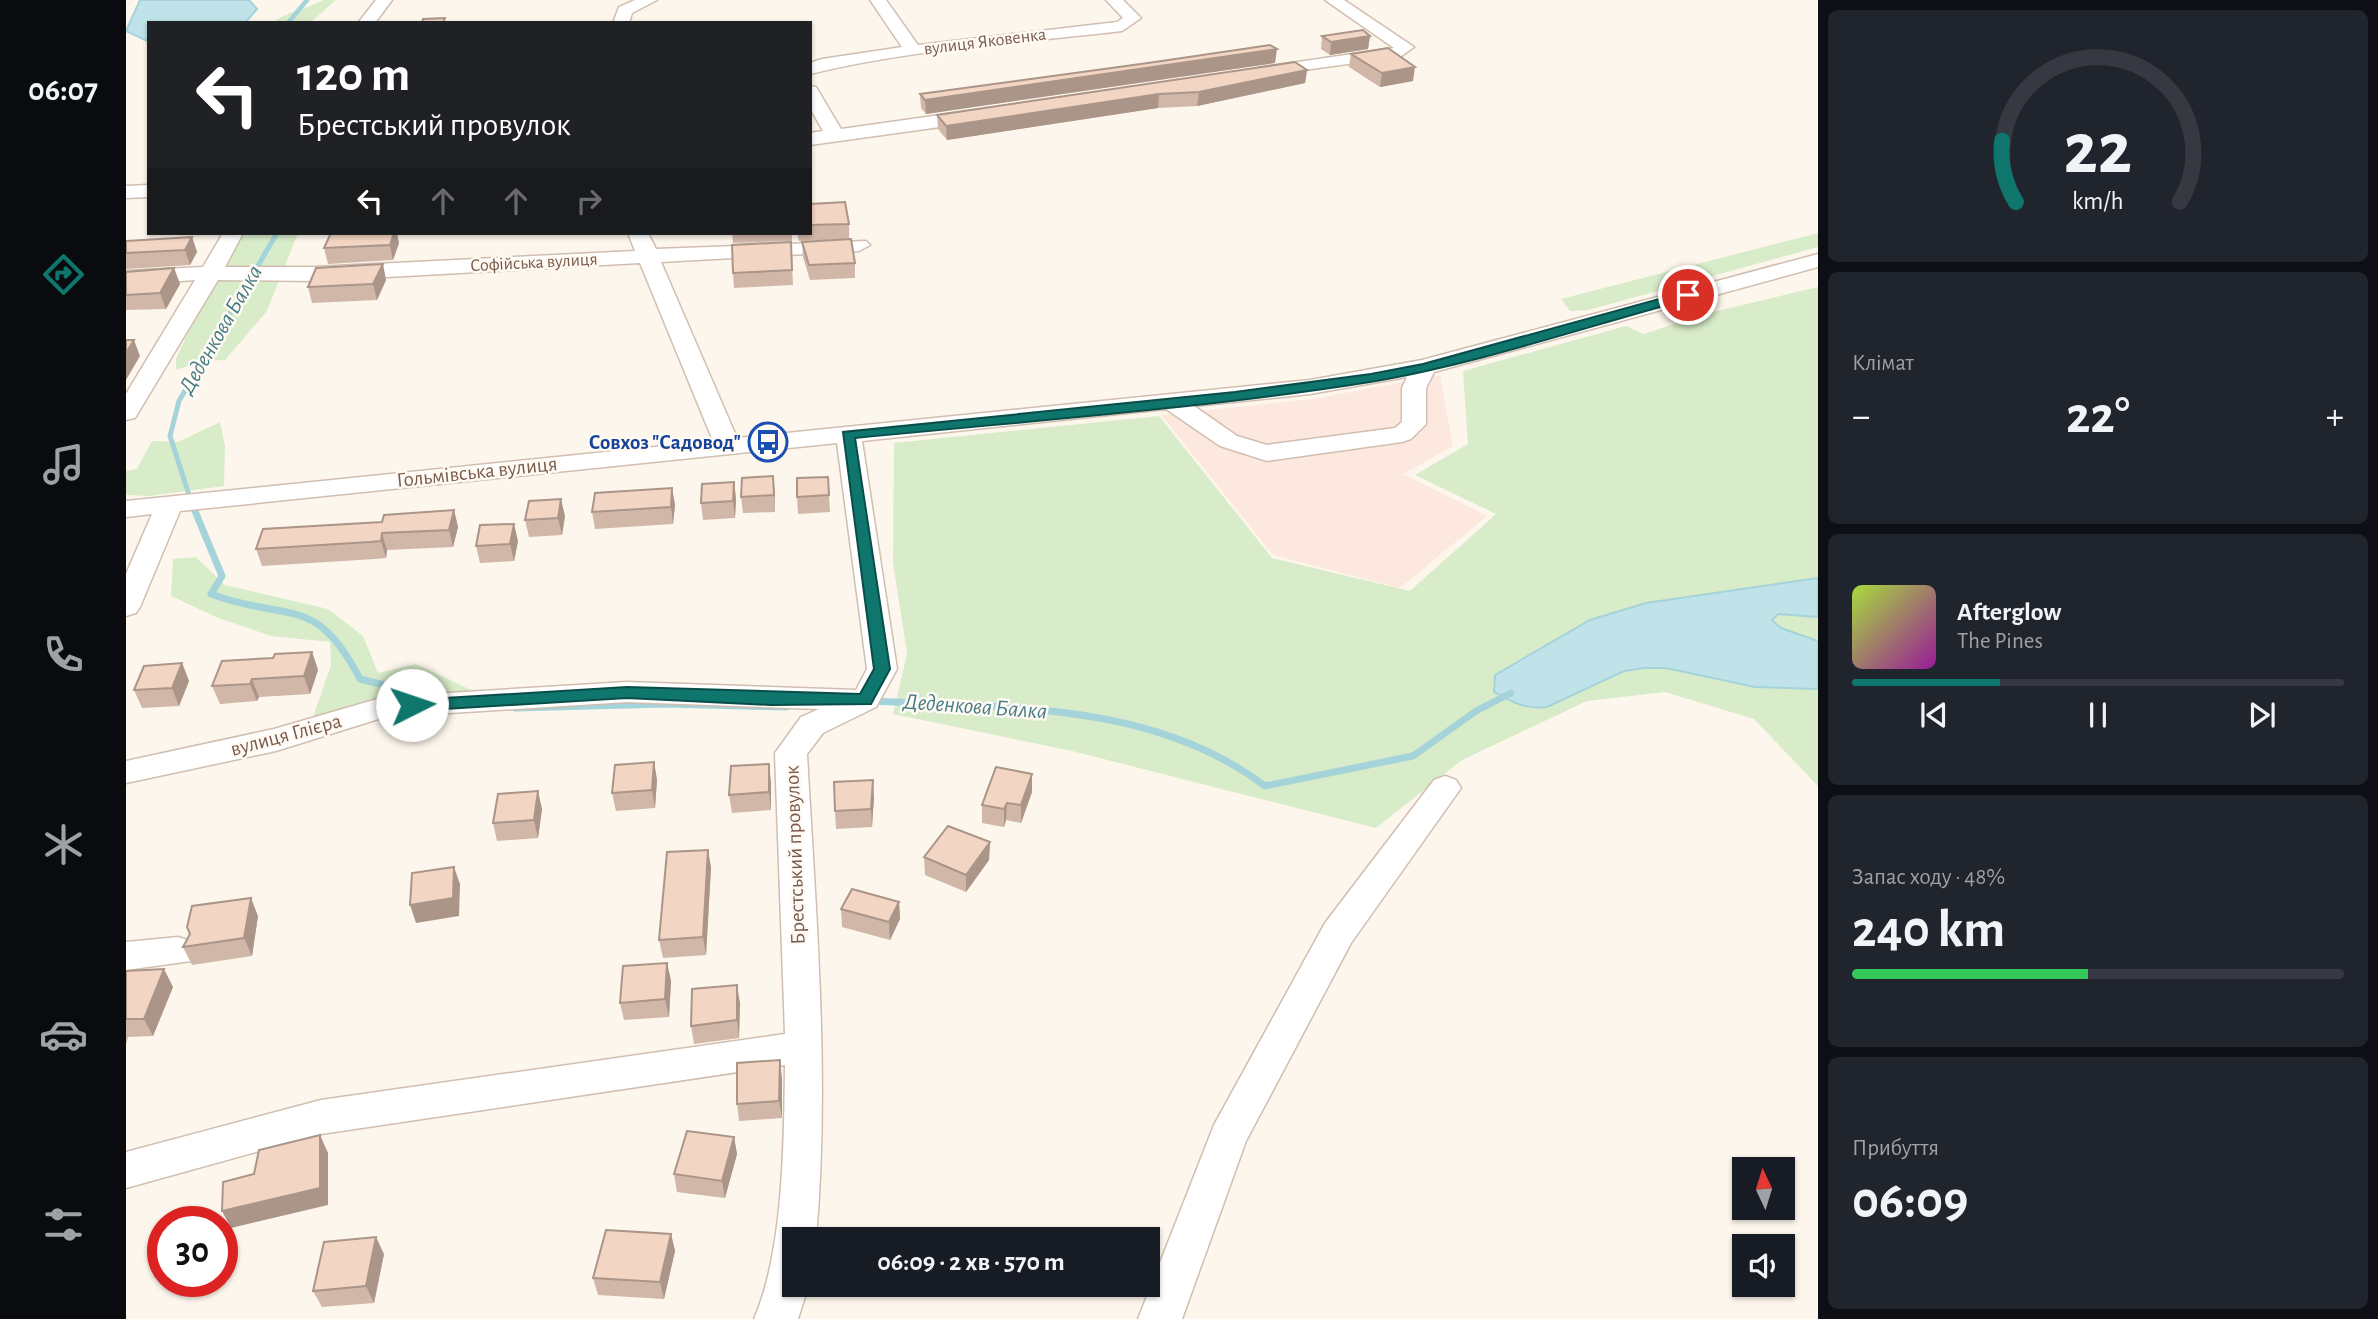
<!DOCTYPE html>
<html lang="uk">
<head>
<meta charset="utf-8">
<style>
  :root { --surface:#171b24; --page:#20242c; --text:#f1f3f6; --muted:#9ea1a6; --line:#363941; --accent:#0f766e }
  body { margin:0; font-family:"Alegreya Sans",sans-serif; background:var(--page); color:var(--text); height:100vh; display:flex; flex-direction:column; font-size:26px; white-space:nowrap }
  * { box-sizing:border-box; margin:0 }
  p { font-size:23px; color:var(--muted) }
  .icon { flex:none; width:38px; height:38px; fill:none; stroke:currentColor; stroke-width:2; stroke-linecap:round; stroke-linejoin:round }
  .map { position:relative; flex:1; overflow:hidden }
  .details { display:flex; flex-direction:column; gap:10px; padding:10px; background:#0d0f14; width:560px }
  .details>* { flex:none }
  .banner { position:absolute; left:21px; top:21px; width:665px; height:214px; border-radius:0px; box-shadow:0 2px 5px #0004; background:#202124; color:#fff; overflow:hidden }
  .needle { width:46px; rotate:356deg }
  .buttons { position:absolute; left:1606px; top:1157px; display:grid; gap:14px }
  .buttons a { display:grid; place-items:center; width:63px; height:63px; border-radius:0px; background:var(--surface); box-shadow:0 2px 5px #0004; font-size:35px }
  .speed { position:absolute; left:21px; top:1206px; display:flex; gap:14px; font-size:35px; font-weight:700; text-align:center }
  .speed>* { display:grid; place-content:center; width:91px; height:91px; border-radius:50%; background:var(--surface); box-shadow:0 2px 5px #0004; line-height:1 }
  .speed .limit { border:10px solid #d22; background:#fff; color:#111 }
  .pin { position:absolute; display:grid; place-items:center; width:60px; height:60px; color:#fff; margin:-30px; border:4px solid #fff; border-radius:50%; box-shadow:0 2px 7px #0007 }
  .me { position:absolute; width:77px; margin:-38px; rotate:86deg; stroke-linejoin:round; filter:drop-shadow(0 0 5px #0008) }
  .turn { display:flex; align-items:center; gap:24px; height:147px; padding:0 35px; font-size:32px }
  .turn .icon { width:91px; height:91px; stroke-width:2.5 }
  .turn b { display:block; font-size:49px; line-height:60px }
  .lanes { display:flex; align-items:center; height:66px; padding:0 35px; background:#0003; justify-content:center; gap:35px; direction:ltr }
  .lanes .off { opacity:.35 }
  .big { font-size:52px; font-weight:700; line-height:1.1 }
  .details .widget { flex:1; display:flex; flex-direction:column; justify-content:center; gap:10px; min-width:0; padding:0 24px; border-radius:10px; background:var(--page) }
  .details .dial { align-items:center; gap:0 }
  .dial svg { height:182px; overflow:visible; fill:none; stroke:var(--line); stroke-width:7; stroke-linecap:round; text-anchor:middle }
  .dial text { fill:var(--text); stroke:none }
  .song { display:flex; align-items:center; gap:21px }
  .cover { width:84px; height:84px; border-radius:10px; background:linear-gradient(135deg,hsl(80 70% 55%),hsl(300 70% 35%)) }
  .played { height:7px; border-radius:4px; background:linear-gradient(90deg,var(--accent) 30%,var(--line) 30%) }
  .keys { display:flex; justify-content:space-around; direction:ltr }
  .heat { display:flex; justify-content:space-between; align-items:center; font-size:38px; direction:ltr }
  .charge { height:10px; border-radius:5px; background:linear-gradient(90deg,#34c759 48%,var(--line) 0) }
  .trip { position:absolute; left:656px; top:1227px; width:378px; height:70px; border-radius:0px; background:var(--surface); box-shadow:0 2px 5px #0004; font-weight:700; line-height:70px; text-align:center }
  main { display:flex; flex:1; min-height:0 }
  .dock { display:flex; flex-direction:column; width:126px; justify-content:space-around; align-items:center; background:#090b0e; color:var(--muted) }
  .dock .icon { width:49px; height:49px }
  .dock .active { color:var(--accent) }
  .dock b { font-size:32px; color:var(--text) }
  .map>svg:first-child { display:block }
</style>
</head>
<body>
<main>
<nav class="dock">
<b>06:07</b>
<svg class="icon active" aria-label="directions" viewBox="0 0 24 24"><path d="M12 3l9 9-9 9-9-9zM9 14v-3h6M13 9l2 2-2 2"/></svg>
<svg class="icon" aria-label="music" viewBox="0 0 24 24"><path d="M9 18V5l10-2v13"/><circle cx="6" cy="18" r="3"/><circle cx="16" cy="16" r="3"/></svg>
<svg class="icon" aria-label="phone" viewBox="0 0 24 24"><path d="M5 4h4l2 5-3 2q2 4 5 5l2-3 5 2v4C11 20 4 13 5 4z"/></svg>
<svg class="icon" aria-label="climate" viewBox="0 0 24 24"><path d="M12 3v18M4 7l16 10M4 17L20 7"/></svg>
<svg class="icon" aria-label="car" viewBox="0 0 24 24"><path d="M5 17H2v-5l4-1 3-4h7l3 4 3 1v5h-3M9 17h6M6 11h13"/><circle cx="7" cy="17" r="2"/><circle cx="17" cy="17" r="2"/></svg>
<svg class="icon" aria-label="filters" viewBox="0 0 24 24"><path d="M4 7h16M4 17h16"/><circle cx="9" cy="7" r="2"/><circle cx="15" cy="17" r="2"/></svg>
</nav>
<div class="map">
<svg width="1692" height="1319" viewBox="0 0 1692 1319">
  <rect width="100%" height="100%" fill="#fdf6ec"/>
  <path fill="#fde8e0" d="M1314,375L1327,446L1277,474L1361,516L1274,588L1147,555L1035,415L1187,399Z"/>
  <path fill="#d8ecc9" d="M197,0H210L184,23H146C161,11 180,10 197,0Z
    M108,233H172L141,311L99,360L75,361L50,370V359Z
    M1692,233V247L1462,310L1444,311L1435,299Z
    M1692,287V786L1628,719L1539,692L1461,701L1336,760L1250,828L946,751L767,714L781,654L767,562L768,443L1033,416L1146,558L1284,591L1370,514L1289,475L1342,444L1337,371L1500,326L1518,334L1579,314Z
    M94,422L99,446L98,486L23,496L0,495V471L11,469L26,441L52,442Z
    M70,557L99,585L202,609L237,636L252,673L290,664L345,690L186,720L205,665L204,642L145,636L90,617L45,596L47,559Z"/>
  <path fill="#bfe3e8" stroke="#a5d3da" stroke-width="2" d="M14,0H123L131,9L119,23H23V42L0,31Z
    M1692,578V617L1652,614L1646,620L1655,628L1692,641V689L1629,687L1540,668H1518L1498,671L1421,707C1400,710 1386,702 1368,692L1369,675L1464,620L1520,603Z"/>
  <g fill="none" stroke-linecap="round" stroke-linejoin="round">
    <path stroke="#a5d3da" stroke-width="4.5" d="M162,23L181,0"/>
    <path stroke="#a5d3da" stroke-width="5" d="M65,501L44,436L53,401L151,233"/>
    <path stroke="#a5d3da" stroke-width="7" d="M64,499L96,576L85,594C162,623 189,592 234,679L304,696
      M745,701C878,708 1027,701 1139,786L1287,756L1350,711L1385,693
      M389,708L541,704L660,707"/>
    <defs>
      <path id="minor" d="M250,0H266L249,23H232Z
        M509,0H531L506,13L503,23H487L493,7Z
        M744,0H760L792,45L991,22L997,18L980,0H997L1015,18L996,31C893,43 785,49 684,74V63L696,59L776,47Z
        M1199,0H1218L1288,47L1274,57L1132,76L1129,72L1132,68L1138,67L1268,48Z
        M684,86L690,87L715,129L850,110L859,116L850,122L684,145V133L697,131L684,108Z
        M23,185V197L0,198V186Z
        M97,233H117L99,267H189L509,251L502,233H522L530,249L740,241L744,245L733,251L535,262L611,438L1184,380L1296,360L1692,254V267L1308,372L1300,388V424L1285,439L1276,442L1141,461L1094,446L1040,409L736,441L771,669L750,707L697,733L681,754C690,916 704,1077 690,1239H668V1284H683L672,1319H628C658,1250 658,1141 659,1065L195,1134L0,1188V1152L195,1100L659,1034L649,753L675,717L693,709L501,702L259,717L150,751L0,783V761L148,729L258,697L501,682L730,690L741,669L711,443L54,511L14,607L10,613L0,616V574L26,514L0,517V501L587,441L514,263L189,281L92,280L12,413L9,418L0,420V394L69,280L0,285V271L77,267ZM1281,377L1276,388V422L1269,428L1141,445L1111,436L1068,406L1184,394Z
        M1319,776L1330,780L1335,788L1225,943L1120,1141L1056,1319H1012L1088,1125L1199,923L1308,780Z
        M52,937L65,941L70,951L65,961L0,970V942Z"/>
    </defs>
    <use href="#minor" stroke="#d1beb0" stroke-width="3"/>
    <use href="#minor" fill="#fff" fill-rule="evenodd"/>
  </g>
  <path fill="#d1b7a8" d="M1196,36H1244L1242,49L1204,55L1195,49Z
    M1225,54L1287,81L1254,87L1223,67Z
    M1149,63L800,114L795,108L794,94Z
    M1181,70L1179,83L1071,106L1032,108L821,140L812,129L811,115Z
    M684,204L723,224V239L729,263V278L684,280L677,257L676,242L721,239L673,241L671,233H684Z
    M606,233H666V241L607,243Z
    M66,237L71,252L64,265L0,269V241Z
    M665,242L667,285L608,288L607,273Z
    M273,243L267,260L202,264L198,248Z
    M48,268L54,284L40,309L0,310V272Z
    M260,280L251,300L186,303L182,287Z
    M647,476L649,512L617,513L615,497Z
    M702,477L704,512L672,514L671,497Z
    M608,482L610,499L609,518L577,520L575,503Z
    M546,488L549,505L547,524L469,529L466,512Z
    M328,510L332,527L327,547L261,550L260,558L249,559L136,566L130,549L256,522Z
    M439,516L436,535L403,537L399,520Z
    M392,541L388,561L354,563L350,546Z
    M186,652L192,670L184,694L133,697L131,701L94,704L86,686L147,658Z
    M56,663L63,681L53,706L16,708L8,690Z
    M528,762L531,780L529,808L490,811L486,793Z
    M906,774V792L895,823L880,820L878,827L856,823V805Z
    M645,782V810L606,813L603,795Z
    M748,797L746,827L710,829L709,811Z
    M416,809L412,838L371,841L367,823Z
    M864,842L863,860L840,892L799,875L798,857Z
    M582,850L585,868L580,955L537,958L533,940Z
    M773,902L774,919L764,940L716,927L715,909Z
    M132,916L126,956L66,965L57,947Z
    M541,963L545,981L543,1017L498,1020L494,1003Z
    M0,971L47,987L27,1036L2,1037L0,1045Z
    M614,1003L613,1038L568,1044L565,1026Z
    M656,1078V1118L613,1121L611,1104Z
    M608,1137L611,1154L599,1198L551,1192L548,1174Z
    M545,1234L549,1251L538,1299L472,1295L467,1278Z
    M258,1254L248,1303L196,1307L187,1291Z"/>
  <path fill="#aa9588" d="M1244,36L1242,49L1204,55L1205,42Z
    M1151,49L1149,63L800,114L799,100Z
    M1289,67L1287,81L1254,87L1256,73Z
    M1181,70L1179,83L1071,106L1073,92Z
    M1033,94L1032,108L821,140L820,126Z
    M268,233H271L273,243L267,260L264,245Z
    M66,237L71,252L64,265L59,250Z
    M257,264L260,280L251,300L247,284Z
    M48,268L54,284L40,309L34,293Z
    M8,340L14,356L0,380V353Z
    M647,476L649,493V512L648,495Z
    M608,482L610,499L609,518L607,501Z
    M546,488L549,505L547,524L545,507Z
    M435,499L439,516L436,535L432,518Z
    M328,510L332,527L327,547L323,530Z
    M388,524L392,541L388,561L384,544Z
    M256,533L261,550L260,558L255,541Z
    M186,652L192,670L184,694L178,676Z
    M56,663L63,681L53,706L46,688Z
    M126,679L133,697L131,701L124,684Z
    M528,762L531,780L529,808L526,790Z
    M643,764L645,782V810L643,792Z
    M906,774V792L895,823V805Z
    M747,780L748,797L746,827L745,809Z
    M412,791L416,809L412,838L408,820Z
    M881,803L880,820L878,827V809Z
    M864,842L863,860L840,892V875Z
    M582,850L585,868L580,955L577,937Z
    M328,867L334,884L333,916L290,923L284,905Z
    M125,898L132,916L126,956L118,938Z
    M773,902L774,919L764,940L763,922Z
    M541,963L545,981L543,1017L539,999Z
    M38,969L47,987L27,1036L18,1019Z
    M611,985L614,1003L613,1038L611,1020Z
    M654,1060L656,1078V1118L653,1101Z
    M194,1135L202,1153V1205L105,1228L96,1211Z
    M608,1137L611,1154L599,1198L596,1181Z
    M545,1234L549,1251L538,1299L534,1282Z
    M250,1237L258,1254L248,1303L240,1286Z"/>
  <path fill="#f3d5c3" stroke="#aa9588" stroke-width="2" d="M319,18L317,23H296L297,19Z
    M1237,30L1244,36L1205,42L1196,36Z
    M1144,45L1151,49L799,100L794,94L1022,63Z
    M1262,48L1289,67L1256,73L1225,54Z
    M1169,62L1181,70L1073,92L1033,94L820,126L811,115Z
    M719,202L723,224L684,225V204Z
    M205,233H268L264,245L198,248Z
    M66,237L59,250L0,253V241Z
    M725,239L729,263L683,265L676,242Z
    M665,242L666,270L607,273L606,245Z
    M257,264L247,284L182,287L190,268Z
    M48,268L34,293L0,295V272Z
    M0,340H8L0,353Z
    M647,476L648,495L615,497L616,478Z
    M702,477L703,495L671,497V478Z
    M608,482L607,501L575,503L576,484Z
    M546,488L545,507L466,512L469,493Z
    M435,499L432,518L399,520L403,501Z
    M328,510L323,530L256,533L255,541L244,542L130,549L137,529L256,522L258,515Z
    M388,524L384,544L350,546L354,525Z
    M186,652L178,676L126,679L124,684L86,686L96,661L147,658L149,654Z
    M56,663L46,688L8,690L18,666Z
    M528,762L526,790L486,793L489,765Z
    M643,764V792L603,795L605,766Z
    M870,767L906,774L895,805L881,803L878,809L856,805Z
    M747,780L745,809L709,811L708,782Z
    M412,791L408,820L367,823L372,794Z
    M822,826L864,842L840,875L798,857Z
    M582,850L577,937L533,940L541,852Z
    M328,867L327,898L284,905L286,873Z
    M726,889L773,902L763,922L715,909Z
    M125,898L118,938L57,947L64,934L61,927L66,906Z
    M541,963L539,999L494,1003L497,966Z
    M38,969L18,1019H0V971Z
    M611,985V1020L565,1026L566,989Z
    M654,1060L653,1101L611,1104V1063Z
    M561,1131L608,1137L596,1181L548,1174Z
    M194,1135V1188L96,1211L97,1182L128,1174L133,1150Z
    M480,1230L545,1234L534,1282L467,1278Z
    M250,1237L240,1286L187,1291L198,1242Z"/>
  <path fill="#0f766e" stroke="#0a4d48" stroke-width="2" d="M1562,291L1568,295L1567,298C1461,326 1352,364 1244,382C1074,409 901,421 729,438L764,669L745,704L645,705L501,698L286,711L278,705L286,700L501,687L734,694L748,669L717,432L1109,392L1245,374L1297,364Z"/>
  <defs>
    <symbol id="bus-ring" viewBox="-11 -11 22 22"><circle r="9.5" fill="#fffaf3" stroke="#1a4fb4" stroke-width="1.5"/><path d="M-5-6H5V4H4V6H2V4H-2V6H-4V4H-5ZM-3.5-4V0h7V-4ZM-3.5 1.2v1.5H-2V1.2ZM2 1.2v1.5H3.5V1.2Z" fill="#1a4fb4"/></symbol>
  </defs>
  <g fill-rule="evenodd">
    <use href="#bus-ring" x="620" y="420" width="44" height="44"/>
  </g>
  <g text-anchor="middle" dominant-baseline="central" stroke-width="5" stroke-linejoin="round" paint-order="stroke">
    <g font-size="18" fill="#7a5c4d" stroke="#fffaf3">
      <text transform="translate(859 42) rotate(-7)">вулиця Яковенка</text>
      <text transform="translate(408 263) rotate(-3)">Софійська вулиця</text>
    </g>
    <g font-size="21" font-weight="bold" fill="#164399" stroke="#fffaf3" text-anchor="end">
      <text x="615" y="442">Совхоз "Садовод"</text>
    </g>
    <g font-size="21" fill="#7a5c4d" stroke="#fffaf3">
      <text transform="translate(351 472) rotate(-6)">Гольмівська вулиця</text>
      <text transform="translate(160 735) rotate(-15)">вулиця Глієра</text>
      <text transform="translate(669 855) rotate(-92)">Брестський провулок</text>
    </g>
    <g font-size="23" font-style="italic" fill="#437c86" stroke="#fffaf3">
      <text transform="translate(95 330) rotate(-60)">Деденкова Балка</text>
      <text transform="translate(849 707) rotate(4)">Деденкова Балка</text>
    </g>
  </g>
</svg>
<div class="buttons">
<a><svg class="needle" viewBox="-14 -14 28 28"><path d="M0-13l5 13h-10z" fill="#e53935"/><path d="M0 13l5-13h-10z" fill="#9ea1a6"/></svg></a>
<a><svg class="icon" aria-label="sound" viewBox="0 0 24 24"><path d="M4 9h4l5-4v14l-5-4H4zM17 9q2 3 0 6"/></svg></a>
</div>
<div class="speed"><div class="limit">30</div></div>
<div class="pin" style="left:1562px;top:295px;background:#d93025"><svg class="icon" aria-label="arrive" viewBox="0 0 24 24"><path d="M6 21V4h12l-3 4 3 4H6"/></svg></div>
<svg class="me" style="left:286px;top:705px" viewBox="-20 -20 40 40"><circle r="19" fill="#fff"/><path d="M0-13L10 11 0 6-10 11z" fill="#0f766e"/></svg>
<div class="trip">06:09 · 2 хв · 570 m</div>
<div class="banner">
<div class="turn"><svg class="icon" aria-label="left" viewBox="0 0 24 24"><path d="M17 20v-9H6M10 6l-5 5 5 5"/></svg><div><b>120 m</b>Брестський провулок</div></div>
<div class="lanes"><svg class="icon" aria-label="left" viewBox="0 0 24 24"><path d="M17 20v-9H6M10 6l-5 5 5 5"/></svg><svg class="icon off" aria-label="ahead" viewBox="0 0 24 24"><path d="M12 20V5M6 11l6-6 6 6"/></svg><svg class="icon off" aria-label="ahead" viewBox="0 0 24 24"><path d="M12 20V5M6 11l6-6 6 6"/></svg><svg class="icon off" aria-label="right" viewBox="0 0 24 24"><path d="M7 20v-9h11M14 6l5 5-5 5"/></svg></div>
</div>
</div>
<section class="details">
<div class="widget dial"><svg viewBox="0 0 100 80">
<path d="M14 69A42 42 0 1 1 86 69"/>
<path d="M14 69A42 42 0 0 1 8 42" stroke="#0f766e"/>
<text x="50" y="56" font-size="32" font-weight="700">22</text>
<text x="50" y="72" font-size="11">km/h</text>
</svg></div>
<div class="widget"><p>Клімат</p>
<div class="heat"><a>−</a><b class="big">22°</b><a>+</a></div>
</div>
<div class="widget">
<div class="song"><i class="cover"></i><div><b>Afterglow</b><p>The Pines</p></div></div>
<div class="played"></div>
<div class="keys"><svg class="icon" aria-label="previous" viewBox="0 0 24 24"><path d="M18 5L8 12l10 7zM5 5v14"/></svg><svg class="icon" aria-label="pause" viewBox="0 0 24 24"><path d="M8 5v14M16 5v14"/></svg><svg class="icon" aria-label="next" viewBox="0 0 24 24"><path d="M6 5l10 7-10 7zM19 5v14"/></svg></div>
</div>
<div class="widget"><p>Запас ходу · 48%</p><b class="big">240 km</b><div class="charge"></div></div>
<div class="widget"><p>Прибуття</p><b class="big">06:09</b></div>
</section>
</main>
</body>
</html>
